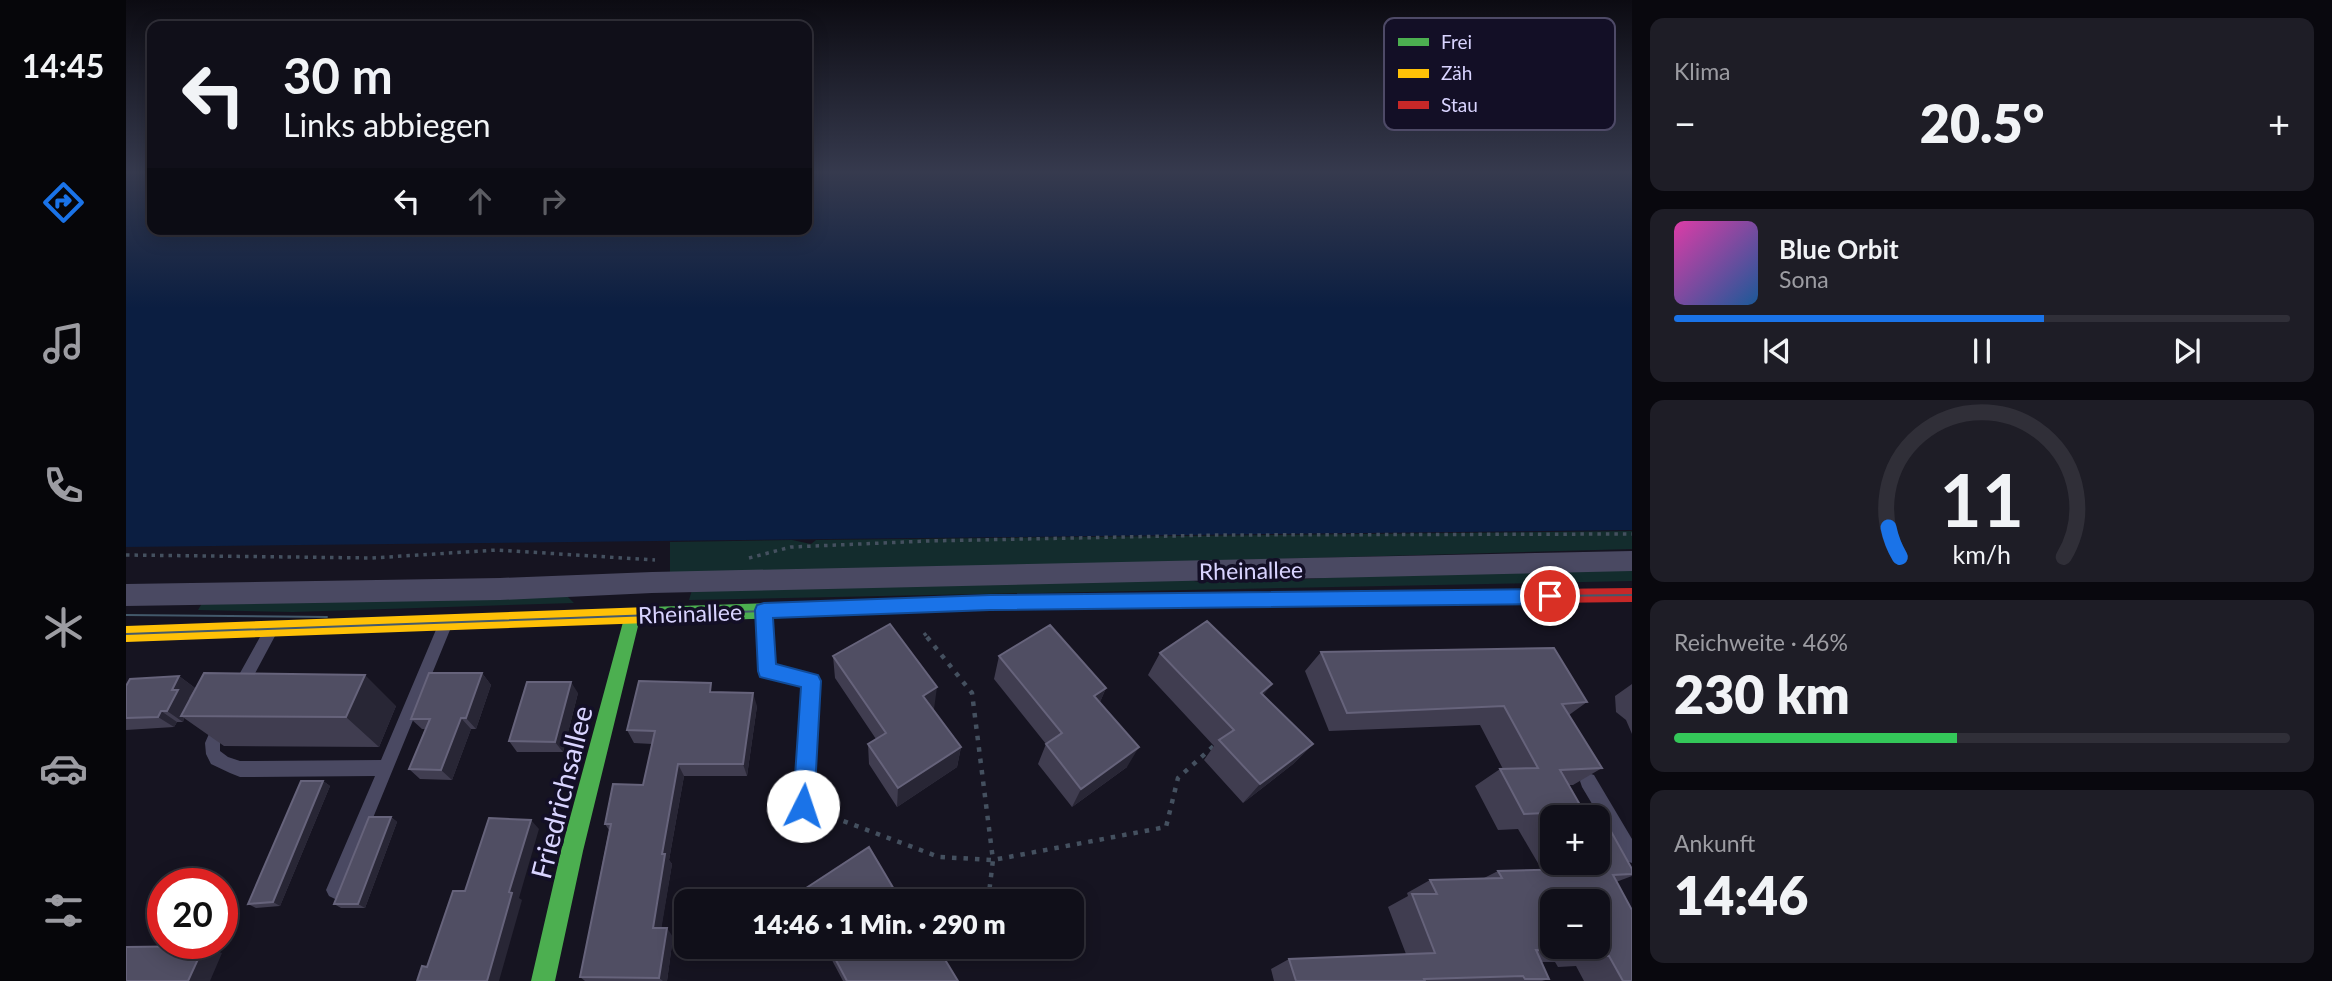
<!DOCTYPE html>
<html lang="de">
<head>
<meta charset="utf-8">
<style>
  :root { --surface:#100f19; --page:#1e1d26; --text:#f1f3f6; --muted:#9c9ca2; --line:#302f38; --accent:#1a73e8 }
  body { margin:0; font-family:Lato,sans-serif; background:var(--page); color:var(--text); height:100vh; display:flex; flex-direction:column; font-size:26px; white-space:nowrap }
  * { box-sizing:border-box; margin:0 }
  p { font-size:23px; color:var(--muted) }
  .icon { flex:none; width:38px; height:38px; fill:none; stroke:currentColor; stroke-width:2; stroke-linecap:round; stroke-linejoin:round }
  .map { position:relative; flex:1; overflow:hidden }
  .panel { display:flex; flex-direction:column; gap:18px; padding:18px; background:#09080e; width:700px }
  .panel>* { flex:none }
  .guide { position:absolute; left:21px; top:21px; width:665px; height:214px; border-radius:14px; box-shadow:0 4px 18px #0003,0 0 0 2px var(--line); background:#100f19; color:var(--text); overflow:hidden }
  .buttons { position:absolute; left:1414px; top:805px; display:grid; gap:14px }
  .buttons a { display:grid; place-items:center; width:70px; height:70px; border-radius:14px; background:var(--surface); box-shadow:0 4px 18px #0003,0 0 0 2px var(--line); font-size:35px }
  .speed { position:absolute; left:21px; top:868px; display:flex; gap:14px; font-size:35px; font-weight:700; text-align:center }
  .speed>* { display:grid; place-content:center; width:91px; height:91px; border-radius:50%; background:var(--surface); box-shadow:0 4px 18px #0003,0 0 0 2px var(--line); line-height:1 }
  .speed .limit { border:10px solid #d22; background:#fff; color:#111 }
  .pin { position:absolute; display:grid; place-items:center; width:60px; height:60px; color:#fff; margin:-30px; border:4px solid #fff; border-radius:50%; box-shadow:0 2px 7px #0007 }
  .me { position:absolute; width:77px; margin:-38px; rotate:4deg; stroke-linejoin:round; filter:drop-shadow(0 0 5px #0008) }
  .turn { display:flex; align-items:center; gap:24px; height:147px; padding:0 21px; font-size:32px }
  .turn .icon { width:91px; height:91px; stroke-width:2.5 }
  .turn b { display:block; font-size:49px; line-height:60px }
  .lanes { display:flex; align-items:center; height:66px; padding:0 21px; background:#0003; justify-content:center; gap:35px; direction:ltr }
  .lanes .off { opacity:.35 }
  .big { font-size:52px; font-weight:800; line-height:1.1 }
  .panel .tile { flex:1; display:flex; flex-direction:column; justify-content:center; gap:10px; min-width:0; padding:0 24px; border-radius:14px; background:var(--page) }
  .panel .dial { align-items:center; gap:0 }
  .dial svg { height:182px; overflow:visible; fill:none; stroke:var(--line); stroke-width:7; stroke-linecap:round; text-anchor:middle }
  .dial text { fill:var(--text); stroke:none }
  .song { display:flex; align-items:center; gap:21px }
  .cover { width:84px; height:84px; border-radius:10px; background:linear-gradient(135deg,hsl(320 70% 55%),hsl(210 70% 35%)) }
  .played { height:7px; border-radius:4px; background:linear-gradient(90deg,var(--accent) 60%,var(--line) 60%) }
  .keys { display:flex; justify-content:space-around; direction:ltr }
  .heat { display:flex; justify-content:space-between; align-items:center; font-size:38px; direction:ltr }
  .charge { height:10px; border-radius:5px; background:linear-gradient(90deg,#34c759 46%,var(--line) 0) }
  .trip { position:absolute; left:548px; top:889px; width:410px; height:70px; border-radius:14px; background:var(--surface); box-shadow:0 4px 18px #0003,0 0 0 2px var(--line); font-weight:800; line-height:70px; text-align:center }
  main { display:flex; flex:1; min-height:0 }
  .menu { display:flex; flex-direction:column; width:126px; justify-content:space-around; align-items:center; background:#06060a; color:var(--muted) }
  .menu .icon { width:49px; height:49px }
  .menu .current { color:var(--accent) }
  .menu b { font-size:32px; color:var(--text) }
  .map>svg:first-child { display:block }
</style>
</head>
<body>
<main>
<nav class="menu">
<b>14:45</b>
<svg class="icon current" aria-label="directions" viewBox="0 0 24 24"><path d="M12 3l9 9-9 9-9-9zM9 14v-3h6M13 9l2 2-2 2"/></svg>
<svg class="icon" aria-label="music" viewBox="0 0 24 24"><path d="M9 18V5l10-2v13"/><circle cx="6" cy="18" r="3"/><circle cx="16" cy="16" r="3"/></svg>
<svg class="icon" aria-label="phone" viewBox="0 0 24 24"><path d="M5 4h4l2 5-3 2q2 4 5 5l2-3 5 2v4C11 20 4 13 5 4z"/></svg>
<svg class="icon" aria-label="climate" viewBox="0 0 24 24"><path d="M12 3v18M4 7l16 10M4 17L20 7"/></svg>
<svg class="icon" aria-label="car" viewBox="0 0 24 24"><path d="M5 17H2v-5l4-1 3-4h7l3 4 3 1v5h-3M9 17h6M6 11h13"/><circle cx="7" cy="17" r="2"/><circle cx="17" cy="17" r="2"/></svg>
<svg class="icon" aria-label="filters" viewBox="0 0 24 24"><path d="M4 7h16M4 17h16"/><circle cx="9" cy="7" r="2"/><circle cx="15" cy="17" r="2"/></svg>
</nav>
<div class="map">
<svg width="1506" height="981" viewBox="0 0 1506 981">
  <rect width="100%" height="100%" fill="#161421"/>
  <path fill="#132c2d" d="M1506,531V549L544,576V542L666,540L685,544L690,540Z
    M1506,568V581L563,600L566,590L1048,577L1073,582L1166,580L1290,572Z
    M438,593L448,603L167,612L72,610L78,600Z"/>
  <path fill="#0b1e41" d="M0,171H26V229H681V171H1506V530L0,547Z"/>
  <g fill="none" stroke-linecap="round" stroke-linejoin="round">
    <path stroke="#44505f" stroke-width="3.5" stroke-dasharray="3.5 5" stroke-linecap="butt" d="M0,555L246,558L371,550L529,560
      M623,558L665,547L801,541L1093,535L1506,534
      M798,633L802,638"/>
    <path stroke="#44505f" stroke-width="4.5" stroke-dasharray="4.5 7" stroke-linecap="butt" d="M801,637L846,693L867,860L862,901
      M696,813L813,857L867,860L1040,827L1052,778L1091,743
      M807,958L823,947"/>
    <path fill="#4a4962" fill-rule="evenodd" d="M638,605L643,607L645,611L648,666L685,674L690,676L692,681L684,828L682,834L676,836L670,834L668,828L677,686L636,676L634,671L631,611L633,607Z
      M319,619L324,621L326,625L215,896L209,899L203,896L200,890L249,776L114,777L104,773L85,764L80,754L79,743L89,720L94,718L99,720L102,725L94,743V751L102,757L114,761L255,760L312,625L314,621Z
      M144,626L149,628L151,632L149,636L119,692L114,694L109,692L107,687L109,682L139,628Z
      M1462,773L1468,775L1506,839V863L1500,861L1456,787L1454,781L1456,775Z"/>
    <path fill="#4a4962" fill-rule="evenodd" d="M1506,551V571L526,593L374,600L0,606V584L374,578L526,572Z"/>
    <path fill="#4caf50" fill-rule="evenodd" d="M1007,594L1013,596L1016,601L1013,606L1007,608L864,610L522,623L514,618L457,851L429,981H405L435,851L500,611L506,608L514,614L516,610L522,607L864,596Z"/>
    <path fill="#ffc107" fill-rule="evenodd" d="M1340,590L1346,592L1349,597L1346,602L1340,604L1007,608L1001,606L998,601L1001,596L1007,594Z
      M522,607L528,610L531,615L528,620L522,623L0,642V626Z"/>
    <path fill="#c62828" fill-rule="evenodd" d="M1506,588V602L1340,604L1334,602L1331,597L1334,592L1340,590Z"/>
    <path stroke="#43596b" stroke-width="2" d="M0,615L201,617
      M0,634L864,603L1506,595"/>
  </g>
  <path fill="#403d50" d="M1195,652L1461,702L1443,715L1476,768L1447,785H1442L1426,817V863H1472L1506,869V876L1490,882L1506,981H1458L1450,966L1432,967L1429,962H1415L1423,979L1416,981H1148L1145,969L1163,959L1280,954L1262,907L1282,896L1281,893L1304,880L1358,878L1372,871L1416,870L1392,829L1372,830L1349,786L1374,769H1377L1354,725L1203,731L1179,671Z
    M1034,653L1146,684L1137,695L1187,744L1167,764L1117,803L1078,760L1088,746L1022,675Z
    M707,656L808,709L807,710L835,747L831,767L771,807L743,764L742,744L750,739L709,678Z
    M873,656L980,688L974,702L1001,767L946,807L912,764L920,744L868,679Z
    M356,673L365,685L350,729H345L326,780L294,779L283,769L299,729H296L285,719Z
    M53,676L69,688L64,699L270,706L253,747L98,746L58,718L57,722H51L48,727L0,730V686Z
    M1506,684V734L1500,720L1490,712L1489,696Z
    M588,692L631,706L621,776H558L543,860L546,864L535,928L547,937L541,981H459L454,977L483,830L479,824L517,785L526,744L508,743L501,730Z
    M452,693L437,752H391L383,741Z
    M197,781L204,786L154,906L130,908L122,904Z
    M265,817L271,822L239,908H215L208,904Z
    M699,947H802L809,958L832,981H717Z"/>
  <path fill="#282635" d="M356,673L365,685L350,729L340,718Z
    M239,675L270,706L253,747L220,717Z
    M53,676L69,688L63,698L67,701L55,716L58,718L57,722L41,711L46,690Z
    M445,682L452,693L437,752L429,742Z
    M1146,684L1129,706L1135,693Z
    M811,687L808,709L795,717L797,696Z
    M980,688L971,709L968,696Z
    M627,693L631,706L621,776L617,764Z
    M35,711L51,722L48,727L32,717Z
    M335,718L345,729L326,780L315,770Z
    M1187,744L1167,764L1117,803L1134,784Z
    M835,747L831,767L771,807L772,788Z
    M1013,747L1001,767L946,807L955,789Z
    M552,764L558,776L543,860L546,864L534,937L527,928L536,854Z
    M197,781L204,786L154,906L147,902Z
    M265,817L271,822L239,908L232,904Z
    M405,820L413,829L393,898L396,900L373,981H361L383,892Z
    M541,928L547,937L541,981H537L533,978Z
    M78,946L96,953L84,981H62Z"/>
  <path fill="#504e63" stroke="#66637b" stroke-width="2" fill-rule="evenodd" d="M1081,621L1146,684L1135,693L1187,744L1134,784L1093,740L1108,730L1034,653Z
    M764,624L811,687L797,696L835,747L772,788L742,744L760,733L707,656Z
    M924,625L980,688L968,696L1013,747L955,789L920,744L936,733L873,656Z
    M1428,648L1461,702L1436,704L1476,768L1434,770L1461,817H1426V825L1419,813L1398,814L1374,769L1412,768L1378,706L1221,713L1195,652Z
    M78,673L239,675L220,717L55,716Z
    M303,673H356L340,718H335L315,770L283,769L304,719H285Z
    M53,676L46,690H52L41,711H35L32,717L0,718V686L4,679Z
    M513,681L585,683L584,692L627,693L617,764H552L536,854H539L527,928H541L533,978L454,977L485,824H479L487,784L517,785L529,731L501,730Z
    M401,682H445L429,742L383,741Z
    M175,781H197L147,902L122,904Z
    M243,817H265L232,904H208Z
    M363,818L405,820L383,892L386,893L361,981H291L296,966L301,967L327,891H339Z
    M1482,826L1506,869V874L1487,875L1506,910V981H1497L1483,956H1464L1461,951L1410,950L1423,979H1399L1397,976L1298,979L1299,981H1170L1163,959L1309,953L1286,894H1311L1304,880L1376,878L1372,871L1453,869L1449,863H1472V827ZM1426,901H1472V947H1426Z
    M743,847L775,901H679L674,892Z
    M78,946L62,981H0V947Z
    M703,947H802L809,958L815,953L832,981H721Z"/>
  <linearGradient id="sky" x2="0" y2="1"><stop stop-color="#0c0b12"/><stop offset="0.56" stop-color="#363a4e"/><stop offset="1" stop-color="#363a4e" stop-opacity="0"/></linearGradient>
  <rect width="1506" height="308" fill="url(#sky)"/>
  <path fill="#1a73e8" stroke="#114b97" stroke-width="2" d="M1424,589L1430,591L1432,596L1430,602L1424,604L864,610L647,618L650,664L692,675L695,681L688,806L685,814L677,817L670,814L667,806L675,687L634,677L632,671L629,610L631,605L638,603L864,595Z"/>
  <g text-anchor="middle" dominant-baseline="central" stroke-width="7" stroke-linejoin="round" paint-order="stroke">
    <g font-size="23" fill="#d9d4ff" stroke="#130f26">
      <text transform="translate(1125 570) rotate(-1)">Rheinallee</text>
      <text transform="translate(564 613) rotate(-2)">Rheinallee</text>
    </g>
    <g font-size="28" fill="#d9d4ff" stroke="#130f26">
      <text transform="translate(435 792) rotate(-76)">Friedrichsallee</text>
    </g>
  </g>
  <rect x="1258" y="18" width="231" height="112" rx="10" fill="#130f26" stroke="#4e4a67" stroke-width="2"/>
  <rect x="1272" y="38" width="31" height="8" fill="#4caf50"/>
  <rect x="1272" y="69" width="31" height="9" fill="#ffc107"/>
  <rect x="1272" y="101" width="31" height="8" fill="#c62828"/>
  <g font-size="19" fill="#d9d4ff">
    <text x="1315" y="49">Frei</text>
    <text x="1315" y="80">Zäh</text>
    <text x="1315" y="112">Stau</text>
  </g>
</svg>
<div class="buttons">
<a>+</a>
<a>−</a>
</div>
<div class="speed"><div class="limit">20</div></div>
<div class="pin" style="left:1424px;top:596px;background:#d93025"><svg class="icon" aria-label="arrive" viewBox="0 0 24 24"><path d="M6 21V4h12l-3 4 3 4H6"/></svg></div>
<svg class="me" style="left:677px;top:806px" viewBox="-20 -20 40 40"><circle r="19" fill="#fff"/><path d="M0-13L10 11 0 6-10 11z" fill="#1a73e8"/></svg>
<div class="trip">14:46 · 1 Min. · 290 m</div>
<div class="guide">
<div class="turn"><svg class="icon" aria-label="left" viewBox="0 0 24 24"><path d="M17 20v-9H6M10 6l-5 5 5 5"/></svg><div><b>30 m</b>Links abbiegen</div></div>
<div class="lanes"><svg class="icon" aria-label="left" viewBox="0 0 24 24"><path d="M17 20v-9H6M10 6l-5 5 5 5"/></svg><svg class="icon off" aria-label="ahead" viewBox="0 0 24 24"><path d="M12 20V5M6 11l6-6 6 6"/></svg><svg class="icon off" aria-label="right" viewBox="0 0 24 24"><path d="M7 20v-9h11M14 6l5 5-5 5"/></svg></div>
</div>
</div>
<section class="panel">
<div class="tile"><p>Klima</p>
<div class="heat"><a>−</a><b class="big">20.5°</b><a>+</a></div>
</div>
<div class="tile">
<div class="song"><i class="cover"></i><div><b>Blue Orbit</b><p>Sona</p></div></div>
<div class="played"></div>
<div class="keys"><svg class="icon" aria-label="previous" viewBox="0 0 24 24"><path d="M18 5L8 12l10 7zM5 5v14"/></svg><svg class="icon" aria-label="pause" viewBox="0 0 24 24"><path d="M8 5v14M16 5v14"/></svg><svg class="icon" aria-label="next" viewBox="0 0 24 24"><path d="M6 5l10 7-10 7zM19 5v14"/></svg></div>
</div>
<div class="tile dial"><svg viewBox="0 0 100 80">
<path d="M14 69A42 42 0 1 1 86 69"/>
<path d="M14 69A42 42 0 0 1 9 56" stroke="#1a73e8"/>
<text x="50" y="56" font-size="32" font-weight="700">11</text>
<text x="50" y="72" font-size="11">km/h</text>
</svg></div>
<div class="tile"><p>Reichweite · 46%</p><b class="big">230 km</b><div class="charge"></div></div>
<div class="tile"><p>Ankunft</p><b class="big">14:46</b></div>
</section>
</main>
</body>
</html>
